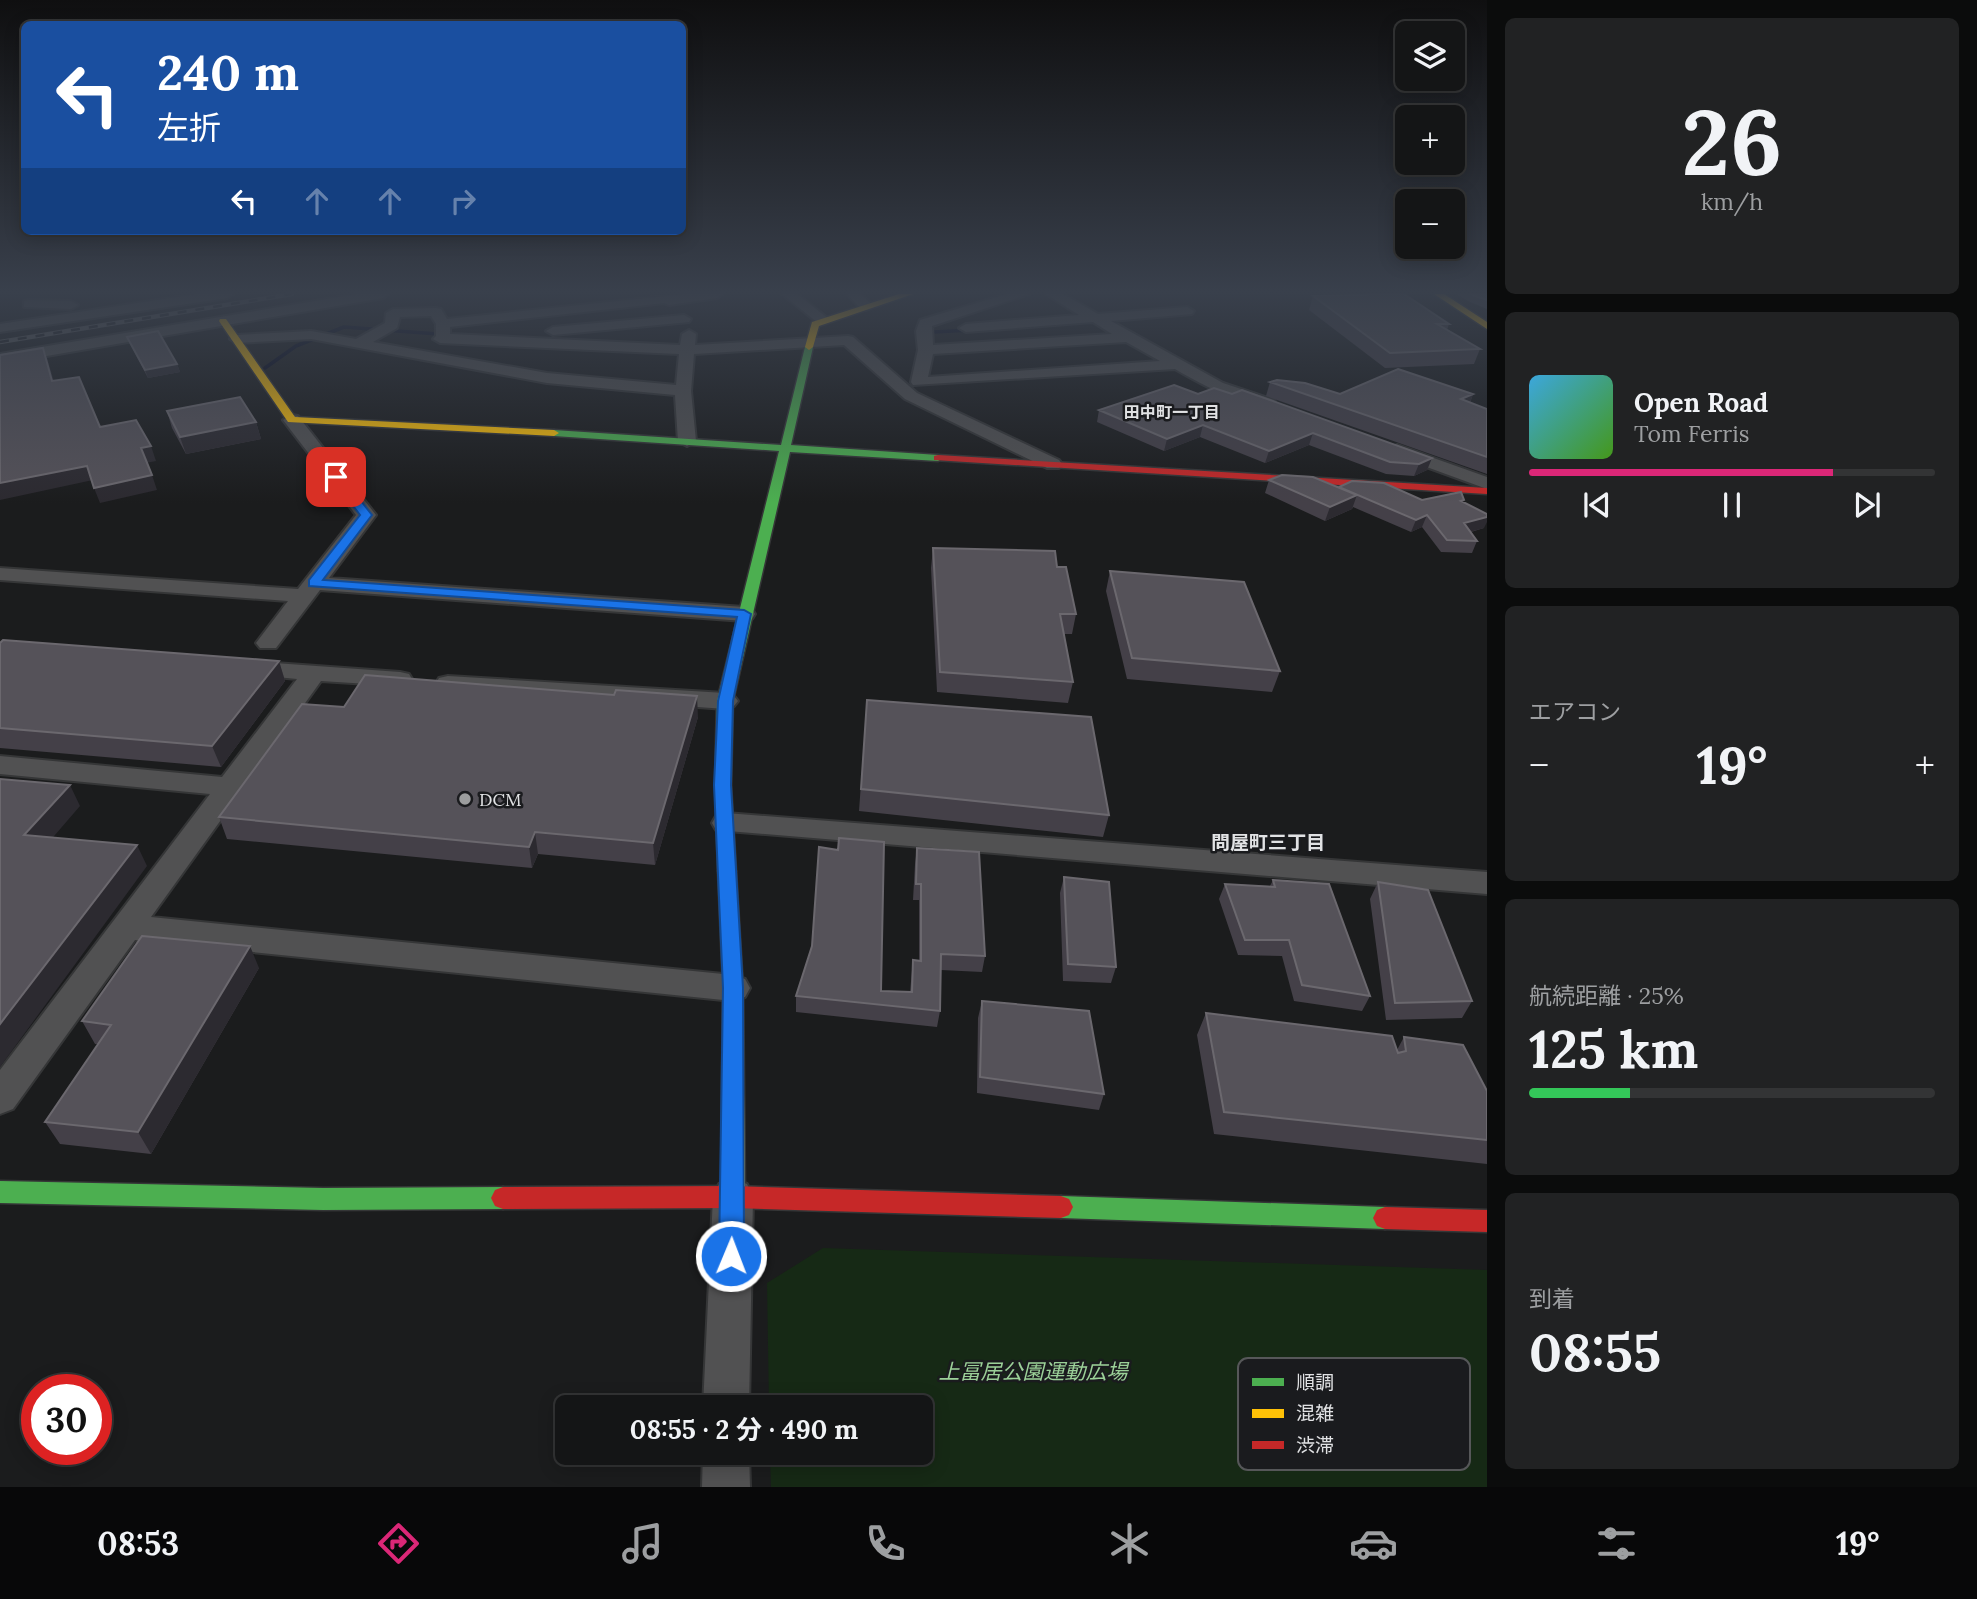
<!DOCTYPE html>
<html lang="ja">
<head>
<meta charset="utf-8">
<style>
  :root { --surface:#141516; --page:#212223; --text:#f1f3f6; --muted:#9d9fa1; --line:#333435; --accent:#db2777 }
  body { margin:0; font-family:Lora,"Noto Sans JP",serif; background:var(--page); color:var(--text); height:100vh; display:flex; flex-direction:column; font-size:26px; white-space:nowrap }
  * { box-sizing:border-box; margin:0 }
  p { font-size:23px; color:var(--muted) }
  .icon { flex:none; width:38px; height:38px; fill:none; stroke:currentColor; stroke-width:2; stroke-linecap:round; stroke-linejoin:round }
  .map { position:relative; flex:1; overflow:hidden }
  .side { display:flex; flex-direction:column; gap:18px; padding:18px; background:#0b0c0c; width:490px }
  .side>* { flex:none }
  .hud { position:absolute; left:21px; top:21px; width:665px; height:214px; border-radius:10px; box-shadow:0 4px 18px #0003,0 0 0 2px var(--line); background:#1a4fa0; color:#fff; overflow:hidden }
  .buttons { position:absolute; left:1395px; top:21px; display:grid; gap:14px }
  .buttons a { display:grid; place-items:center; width:70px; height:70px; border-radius:10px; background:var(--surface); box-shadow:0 4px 18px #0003,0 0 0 2px var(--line); font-size:35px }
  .speed { position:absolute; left:21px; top:1374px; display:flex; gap:14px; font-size:35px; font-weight:700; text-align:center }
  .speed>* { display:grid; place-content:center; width:91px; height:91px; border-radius:50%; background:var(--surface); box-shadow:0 4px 18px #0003,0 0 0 2px var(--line); line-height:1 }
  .speed .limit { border:10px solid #d22; background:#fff; color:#111 }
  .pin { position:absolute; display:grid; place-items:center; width:60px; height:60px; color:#fff; margin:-30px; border-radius:14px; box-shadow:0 4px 10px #0006 }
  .me { position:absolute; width:77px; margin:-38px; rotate:1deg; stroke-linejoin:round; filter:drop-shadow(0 0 5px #0008) }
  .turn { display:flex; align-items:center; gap:24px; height:147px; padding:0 21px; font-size:32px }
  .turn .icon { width:91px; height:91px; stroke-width:2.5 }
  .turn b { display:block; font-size:49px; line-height:60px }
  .lanes { display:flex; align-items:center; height:66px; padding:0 21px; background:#0003; justify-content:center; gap:35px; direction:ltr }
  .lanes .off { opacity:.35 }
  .big { font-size:52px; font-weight:700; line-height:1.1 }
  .side .card { flex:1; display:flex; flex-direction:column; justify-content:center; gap:10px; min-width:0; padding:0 24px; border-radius:10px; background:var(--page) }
  .side .dial { align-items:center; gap:0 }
  .dial b { font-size:91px; line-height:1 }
  .song { display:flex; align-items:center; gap:21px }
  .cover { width:84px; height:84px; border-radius:10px; background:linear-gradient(135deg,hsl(200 70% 55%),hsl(100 70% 35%)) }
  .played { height:7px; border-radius:4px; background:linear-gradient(90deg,var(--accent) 75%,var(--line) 75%) }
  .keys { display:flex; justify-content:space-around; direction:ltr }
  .heat { display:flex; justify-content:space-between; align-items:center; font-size:38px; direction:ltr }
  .charge { height:10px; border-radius:5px; background:linear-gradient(90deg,#34c759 25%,var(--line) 0) }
  .trip { position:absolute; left:555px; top:1395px; width:378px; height:70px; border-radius:10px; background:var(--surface); box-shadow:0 4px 18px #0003,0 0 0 2px var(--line); font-weight:700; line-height:70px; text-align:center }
  .menu { display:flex; height:112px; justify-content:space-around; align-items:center; background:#080809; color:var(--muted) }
  .menu .icon { width:49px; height:49px }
  .menu .on { color:var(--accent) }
  .menu b { font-size:32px; color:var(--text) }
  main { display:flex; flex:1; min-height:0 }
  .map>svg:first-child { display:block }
</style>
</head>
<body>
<main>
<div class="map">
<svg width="1487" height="1487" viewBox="0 0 1487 1487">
  <rect width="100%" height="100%" fill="#1b1c1d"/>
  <path fill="#162915" d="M823,1248L1487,1270V1487H771L770,1453L920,1452V1407H769L767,1283Z"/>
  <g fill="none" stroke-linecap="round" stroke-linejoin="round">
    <path stroke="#02061d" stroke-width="3.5" d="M1062,324L1095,322L1092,320
      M934,332L971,330
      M265,368L296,346L344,327L438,334"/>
    <defs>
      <path id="street" d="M197,294H233L227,298L0,332V324Z
        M357,294H389L383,298L0,364V354Z
        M686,294H723L717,298L669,305L664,303L450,327V334L680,345L682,334L689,330L696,334L695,345L848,336L853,337L917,393L1059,460L1062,464L1059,468H1047L905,399L844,345L694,354L691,391L696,441L687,446L678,441L675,395L547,383L311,339L237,343L230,339L237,335L311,331L356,339L385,323L386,313L393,309L436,308L441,309L447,319ZM431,316L436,324V336L433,339L440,343L679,354L676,385L547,373L373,342L397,328L400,317Z
        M782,294H797L830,320L823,324L818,323Z
        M847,294H861L873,306L866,310L861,309Z
        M1007,294H1029L932,326L933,345L1112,334L1093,322L966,332L959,328L966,324L1079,315L1046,294H1063L1098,314L1187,307L1194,311L1192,314L1111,321L1223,383L1274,400L1276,404L1274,408C1253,413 1194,380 1175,369L913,385L911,382L918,350L916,331L920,320ZM1126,342L1160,361L928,377L933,354Z
        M29,300L71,301L78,305L71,309L24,307V301Z
        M684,315L691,319L689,322L553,335L546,331L553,327Z
        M292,415L298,416L376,515L329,578L744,607L752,609L755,614L752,619L744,621L320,590L276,648H260L256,643L288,601L0,580V568L298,589L356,515L283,420Z
        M1397,445L1487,477V489L1391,454L1388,450Z
        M246,661L400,672L409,674L412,679L409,684L400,686L321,681L151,917L733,975L745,979L750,988L745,997L733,1001L135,940L13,1109L0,1114V1070L210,794L0,774V756L222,777L297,679L237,673L234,668L237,663Z
        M448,676L725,693L734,696L738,701L734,706L725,709L439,688L436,683L439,678Z
        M726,813L1487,872V894L716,830L712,823L716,816Z
        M733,1179L747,1184L753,1197L749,1407H703L713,1197L719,1184Z
        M703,1452H749L750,1487H702Z"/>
      <path id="fast" d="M809,344L813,347L791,445L938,455L943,458L938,461L790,452L733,701L731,785L736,871L733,876H721L718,871L715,785L717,701L779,451L554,436L549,433L554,430L781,445L805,347Z
        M0,1181L323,1188L503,1187L511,1190L515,1198L511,1206L503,1209L323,1210L0,1203Z
        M1061,1196L1385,1207L1393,1210L1397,1218L1393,1226L1385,1229L1061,1218L1053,1215L1049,1207L1053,1199Z"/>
      <path id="slow" d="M899,294H913L819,326L813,347L809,350L805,347L812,322Z
        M1434,294H1444L1487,322V329Z
        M220,319H226L295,417L554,430L559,433L554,436L288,422L219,321Z
        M727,865L733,866L736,871L743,988L745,1197L741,1205L733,1208L725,1205L721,1197L723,988L718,871L721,866Z"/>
      <path id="jam" d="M938,455L1487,488V494L934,460V456Z
        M733,1186L1061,1196L1069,1199L1073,1207L1069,1215L1061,1218L733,1208L503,1209L495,1206L491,1198L495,1190L503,1187Z
        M1385,1207L1487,1210V1232L1385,1229L1377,1226L1373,1218L1377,1210Z"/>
    </defs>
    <use href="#street" stroke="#353637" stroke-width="4"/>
    <use href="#fast" stroke="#353637" stroke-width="3"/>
    <use href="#slow" stroke="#353637" stroke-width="3"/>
    <use href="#jam" stroke="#353637" stroke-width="3"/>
    <use href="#street" fill="#515152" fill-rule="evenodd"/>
    <use href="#fast" fill="#4caf50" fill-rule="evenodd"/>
    <use href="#slow" fill="#ffc107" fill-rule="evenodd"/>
    <use href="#jam" fill="#c62828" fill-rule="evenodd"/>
    <defs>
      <path id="rail" d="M0,342L292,294"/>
    </defs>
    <use href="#rail" stroke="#5b5c5d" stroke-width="4.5"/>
    <use href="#rail" stroke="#1a1b1e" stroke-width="2.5" stroke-dasharray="9" stroke-linecap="butt"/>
  </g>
  <path fill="#444048" d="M1359,294H1404L1449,324L1447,330L1480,349L1474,364L1385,368L1309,310L1313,296L1359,295Z
    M1456,294H1487V309L1470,302Z
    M127,337L177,364L180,372L148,378L130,344Z
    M1270,382L1340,394H1473L1470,403L1487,409V474L1266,396Z
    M1198,394H1232L1432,458L1427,470L1414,476L1386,474L1309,445L1265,463L1200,437L1164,451L1097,422L1099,410Z
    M167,411L256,422L261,439L186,454L172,428Z
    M1269,480L1339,487L1422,500H1464L1463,502L1484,528L1471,532L1477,541L1472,553L1441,552L1422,527L1411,532L1353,507L1352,509L1325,521L1265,493Z
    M933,548L1057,567L1076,614L1072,634H1064L1073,682L1068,703L937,692L931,568Z
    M1110,571L1280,671L1272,692L1127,679L1106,591Z
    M0,643L279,661L285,681L221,767L0,748Z
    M867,700L1109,815L1103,837L859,811Z
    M344,707L698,717L655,865L538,854L532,868L227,839L219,817Z
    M917,848L985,956L982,972L941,970L940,1011L937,1027L796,1012V996L881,991L910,992L913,960L919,961V900H913L915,864Z
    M1064,877L1116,967L1111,983L1063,981L1060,893Z
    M1273,880L1370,996L1362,1011L1294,1001L1282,956L1238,955L1219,899L1225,884L1270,886Z
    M1378,882L1472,1001L1462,1018L1386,1020L1370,899Z
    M259,968L151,1154L60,1144L45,1122L98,1044H95L82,1021Z
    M982,1001L1104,1094L1099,1110L977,1093L978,1018Z
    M1206,1013L1397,1050L1404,1037L1487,1091V1164L1214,1134L1197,1035Z"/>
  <path fill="#2c2a30" d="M43,348L48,361L58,395L52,381Z
    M177,364L180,372L148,378L145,370Z
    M1473,394L1468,408L1461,399Z
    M256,422L261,439L186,454L180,437Z
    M1203,425L1200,437L1164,451L1167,439Z
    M1313,433L1309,445L1265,463L1269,451Z
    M151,446L156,461L146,463L141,448Z
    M1432,458L1427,470L1414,476L1419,464Z
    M87,466L93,480L0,500V483Z
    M152,475L157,490L100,503L94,488Z
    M1357,495L1352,509L1325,521L1330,507Z
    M1427,515L1422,527L1411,532L1416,520Z
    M1487,517V522L1484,528L1459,535L1464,523Z
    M279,661L285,681L221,767L212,746Z
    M697,696L698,717L655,865L653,843Z
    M70,785L80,806L36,857L24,835Z
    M535,832L538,854L532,868L529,847Z
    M137,845L147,866L0,1067V1024Z
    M250,946L259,968L151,1154L138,1132Z"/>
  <path fill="#555259" stroke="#6b686e" stroke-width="2" d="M1366,294H1404L1449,324H1437L1480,349L1390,353L1313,296L1367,295Z
    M1471,294H1487V300L1472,295Z
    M158,331L177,364L145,370L127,337Z
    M43,348L52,381L79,377L100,427L136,420L151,446L141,448L152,475L94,488L87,466L0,483V355Z
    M1398,369L1473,394L1461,399L1487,409V457L1270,382L1277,380L1305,383L1340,394Z
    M1174,385L1198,394L1214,388L1232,394L1242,390L1432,458L1419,464L1390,462L1313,433L1269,451L1203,425L1167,439L1099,410Z
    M240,397L256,422L180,437L167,411Z
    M1282,475L1313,477L1357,495L1330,507L1269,480Z
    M1352,481L1384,483L1422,500L1461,492L1464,500L1461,501L1487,514V517L1464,523L1477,541L1447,540L1427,515L1416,520L1339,487Z
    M933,548L1055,551L1057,567H1066L1076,614H1060L1073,682L940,672Z
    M1110,571L1244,582L1280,671L1132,658Z
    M3,640L279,661L212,746L0,728V643Z
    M365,675L614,695L616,690L697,696L653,843L535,832L529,847L219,817L302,704L344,707Z
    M867,700L1091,717L1109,815L861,789Z
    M0,779L70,785L24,835L137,845L0,1024Z
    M839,838L884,842L881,991L912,992L913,960L921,961V884H916L917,848L979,852L985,956L941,954L940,1011L796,996L812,946L819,847L838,850Z
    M1064,877L1109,882L1116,967L1068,964Z
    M1273,880L1329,884L1370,996L1302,985L1289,940H1245L1225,884L1275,887Z
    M1378,882L1428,890L1472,1001L1395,1003Z
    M142,936L250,946L138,1132L45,1122L111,1025L82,1021Z
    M982,1001L1089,1011L1104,1094L980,1077Z
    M1206,1013L1392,1036L1398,1053L1406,1051L1404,1037L1463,1045L1487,1091V1140L1224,1112Z"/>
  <linearGradient id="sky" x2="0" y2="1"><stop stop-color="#0f0f10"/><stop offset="0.58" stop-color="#39404c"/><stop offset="1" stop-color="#39404c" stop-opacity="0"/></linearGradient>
  <rect width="1487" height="503" fill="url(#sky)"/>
  <path fill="#1a73e8" stroke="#114b97" stroke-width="2" d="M332,474H340L372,515L323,580L744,610L751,614L733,701L731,785L743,988L744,1256L740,1264L731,1268L723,1264L719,1256L723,988L714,785L718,701L737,617L309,586V580L360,515L331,477Z"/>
  <circle fill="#9c9d9e" stroke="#1a1b1e" stroke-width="2.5" cx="465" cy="799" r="7"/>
  <g text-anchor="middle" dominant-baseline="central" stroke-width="5" stroke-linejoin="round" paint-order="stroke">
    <g font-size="16" font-weight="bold" fill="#e1e2e4" stroke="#1a1b1e">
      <text x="1172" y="412">田中町一丁目</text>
    </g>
    <g font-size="18" fill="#e1e2e4" stroke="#1a1b1e" text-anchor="start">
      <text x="479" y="799">DCM</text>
    </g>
    <g font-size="19" font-weight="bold" fill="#e1e2e4" stroke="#1a1b1e">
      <text x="1268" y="842">問屋町三丁目</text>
    </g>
    <g font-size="21" font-style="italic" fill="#9bd098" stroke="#1a1b1e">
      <text x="1033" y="1371">上冨居公園運動広場</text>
    </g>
  </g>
  <rect x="1238" y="1358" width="232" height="112" rx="10" fill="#1a1b1e" stroke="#565759" stroke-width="2"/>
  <rect x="1252" y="1378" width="32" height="8" fill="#4caf50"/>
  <rect x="1252" y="1409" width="32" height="9" fill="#ffc107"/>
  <rect x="1252" y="1441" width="32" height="8" fill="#c62828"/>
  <g font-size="19" fill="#e1e2e4">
    <text x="1296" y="1389">順調</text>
    <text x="1296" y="1420">混雑</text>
    <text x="1296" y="1452">渋滞</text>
  </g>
</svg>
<div class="buttons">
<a><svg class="icon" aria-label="layers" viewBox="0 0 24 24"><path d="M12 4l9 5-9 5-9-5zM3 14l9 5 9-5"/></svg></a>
<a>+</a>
<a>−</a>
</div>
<div class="speed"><div class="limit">30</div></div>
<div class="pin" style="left:336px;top:477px;background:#d93025"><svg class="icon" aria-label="arrive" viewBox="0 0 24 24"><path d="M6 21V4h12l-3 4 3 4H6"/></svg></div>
<svg class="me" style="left:731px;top:1256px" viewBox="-20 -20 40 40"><circle r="17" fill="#1a73e8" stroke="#fff" stroke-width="3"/><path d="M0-11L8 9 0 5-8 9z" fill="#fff"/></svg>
<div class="trip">08:55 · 2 分 · 490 m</div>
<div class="hud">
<div class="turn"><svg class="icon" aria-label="left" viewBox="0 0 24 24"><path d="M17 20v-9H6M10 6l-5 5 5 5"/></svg><div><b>240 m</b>左折</div></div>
<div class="lanes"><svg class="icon" aria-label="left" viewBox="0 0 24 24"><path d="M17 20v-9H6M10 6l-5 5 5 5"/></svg><svg class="icon off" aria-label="ahead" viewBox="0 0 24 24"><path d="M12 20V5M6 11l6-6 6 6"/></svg><svg class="icon off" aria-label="ahead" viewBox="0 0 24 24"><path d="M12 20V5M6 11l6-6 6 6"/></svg><svg class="icon off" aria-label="right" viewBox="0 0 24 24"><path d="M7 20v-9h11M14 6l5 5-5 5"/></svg></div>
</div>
</div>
<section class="side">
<div class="card dial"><b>26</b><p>km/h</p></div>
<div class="card">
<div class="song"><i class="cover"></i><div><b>Open Road</b><p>Tom Ferris</p></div></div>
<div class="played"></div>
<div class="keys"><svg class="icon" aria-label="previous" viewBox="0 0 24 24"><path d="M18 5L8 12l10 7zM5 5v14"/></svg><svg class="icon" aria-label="pause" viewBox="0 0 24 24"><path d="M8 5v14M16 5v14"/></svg><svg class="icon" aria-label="next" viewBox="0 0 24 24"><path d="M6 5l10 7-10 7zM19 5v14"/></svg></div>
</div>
<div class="card"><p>エアコン</p>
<div class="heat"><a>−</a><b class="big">19°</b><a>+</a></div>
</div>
<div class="card"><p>航続距離 · 25%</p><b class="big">125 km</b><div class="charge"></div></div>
<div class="card"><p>到着</p><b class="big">08:55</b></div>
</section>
</main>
<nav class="menu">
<b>08:53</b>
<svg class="icon on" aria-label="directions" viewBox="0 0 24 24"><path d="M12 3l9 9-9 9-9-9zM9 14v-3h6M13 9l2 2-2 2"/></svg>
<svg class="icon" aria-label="music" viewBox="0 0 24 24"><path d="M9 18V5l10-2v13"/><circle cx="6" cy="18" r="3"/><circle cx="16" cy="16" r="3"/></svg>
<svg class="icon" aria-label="phone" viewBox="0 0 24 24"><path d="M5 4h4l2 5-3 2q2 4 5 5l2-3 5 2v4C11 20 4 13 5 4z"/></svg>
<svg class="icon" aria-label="climate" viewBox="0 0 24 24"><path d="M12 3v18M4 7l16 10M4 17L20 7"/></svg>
<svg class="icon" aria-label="car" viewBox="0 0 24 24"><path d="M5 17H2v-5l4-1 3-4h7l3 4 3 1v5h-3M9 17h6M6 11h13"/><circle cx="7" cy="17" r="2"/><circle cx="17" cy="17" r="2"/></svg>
<svg class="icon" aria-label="filters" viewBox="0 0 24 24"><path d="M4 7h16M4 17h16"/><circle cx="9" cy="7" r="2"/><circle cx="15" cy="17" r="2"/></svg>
<b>19°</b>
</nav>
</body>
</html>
